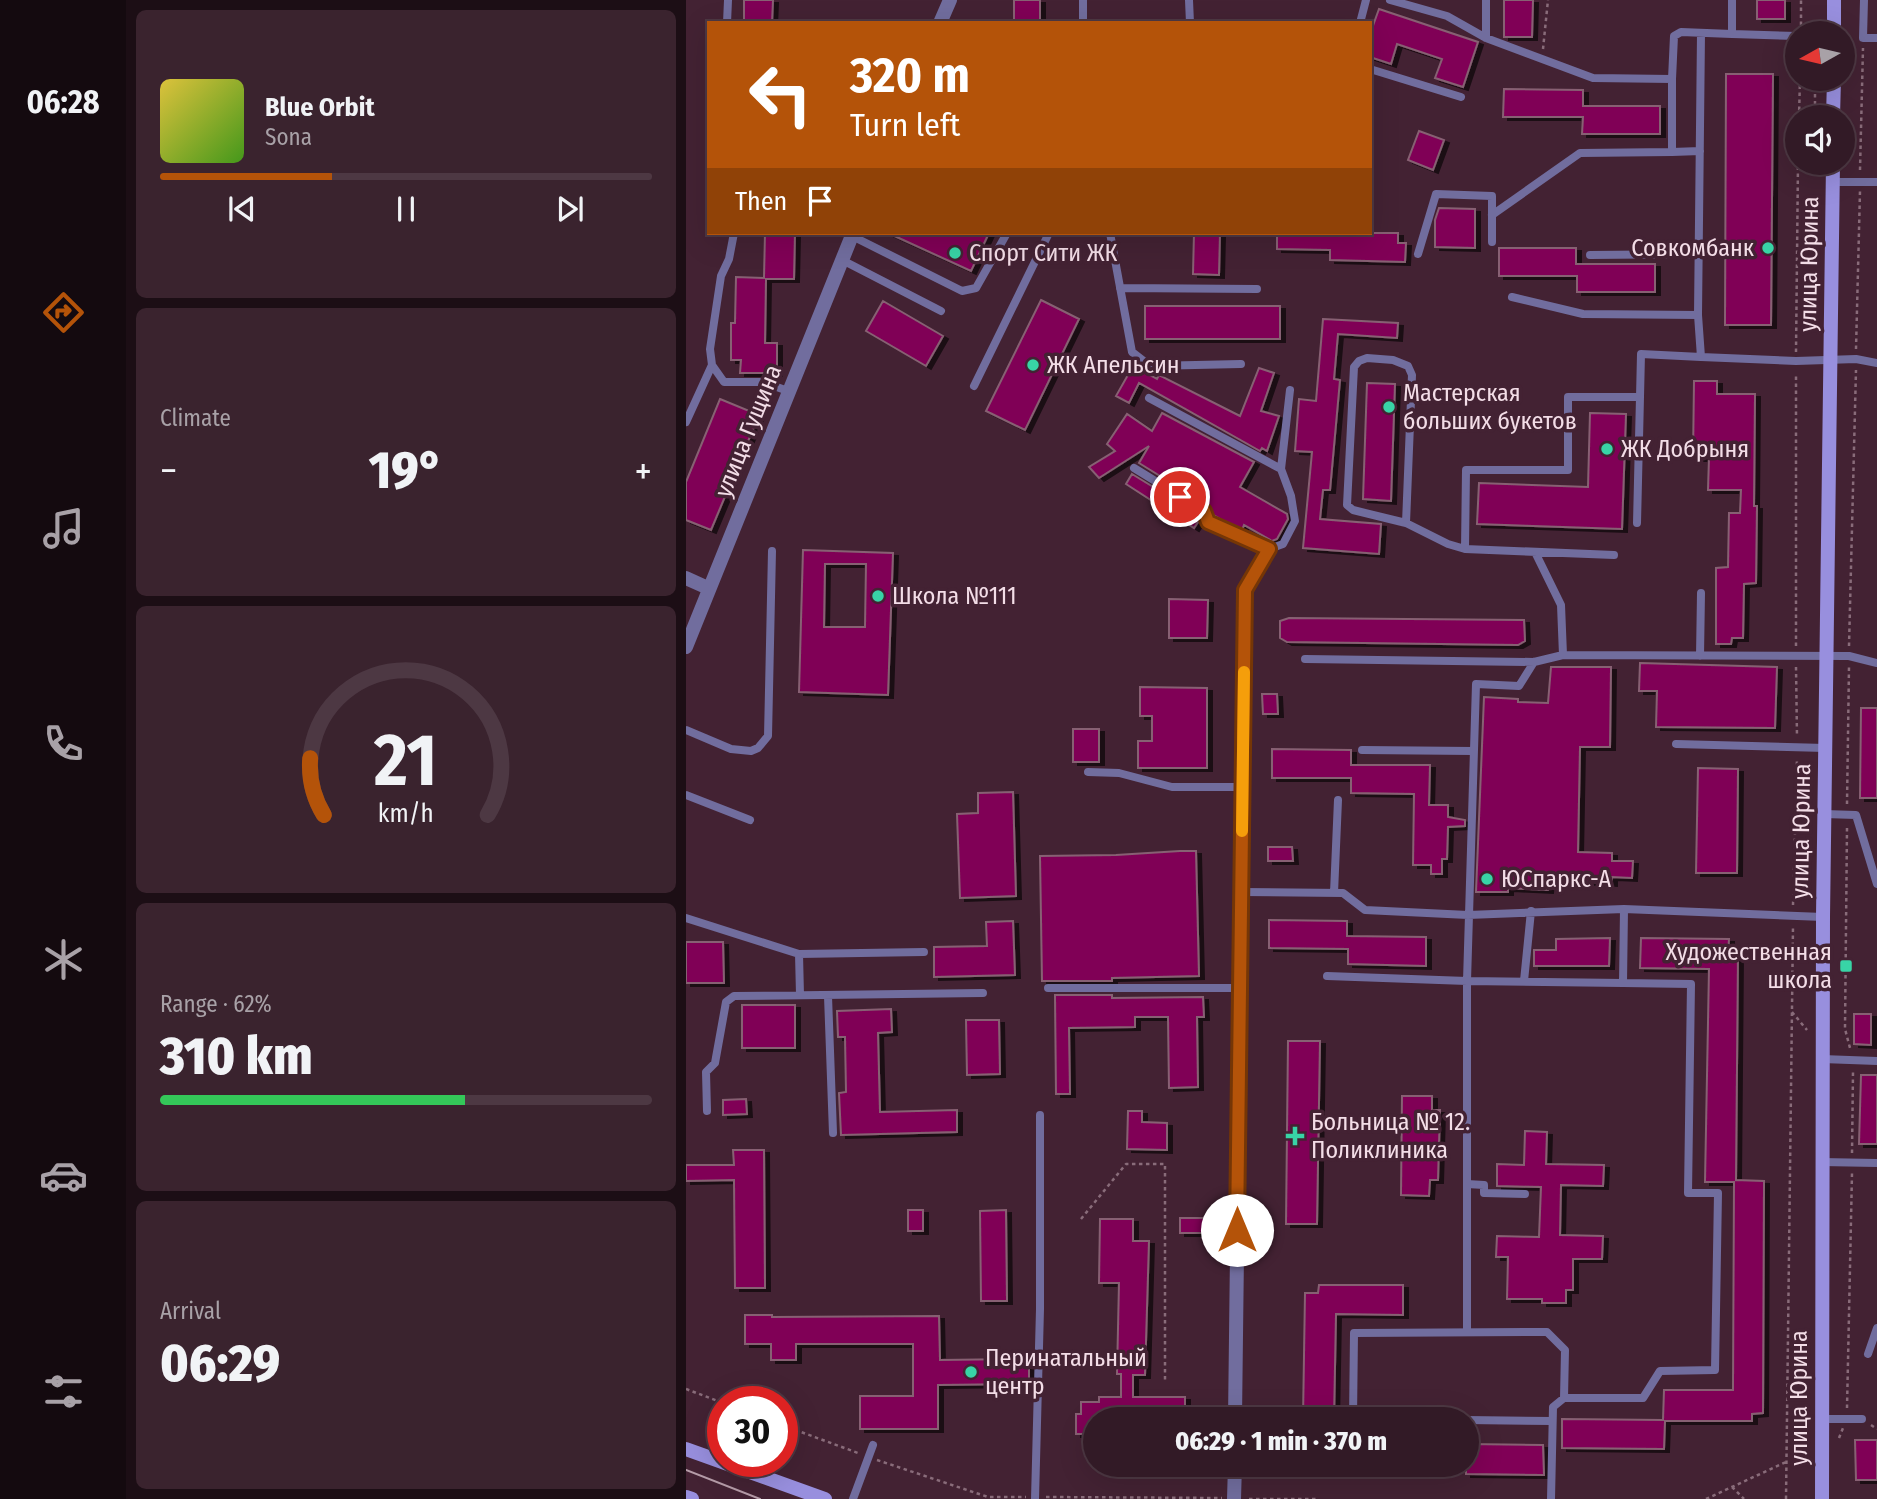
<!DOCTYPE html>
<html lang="en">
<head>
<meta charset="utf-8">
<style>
  :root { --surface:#321a26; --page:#3a232e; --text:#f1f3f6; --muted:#a8a1a7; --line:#4d3843; --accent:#b45309 }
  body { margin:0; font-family:"Fira Sans Condensed",sans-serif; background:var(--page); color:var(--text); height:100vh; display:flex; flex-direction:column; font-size:26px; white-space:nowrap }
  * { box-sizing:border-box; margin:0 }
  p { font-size:23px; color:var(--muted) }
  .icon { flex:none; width:38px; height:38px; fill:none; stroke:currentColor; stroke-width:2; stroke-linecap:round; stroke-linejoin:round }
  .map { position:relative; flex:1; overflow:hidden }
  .side { display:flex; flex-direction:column; gap:10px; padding:10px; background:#1c0e15; width:560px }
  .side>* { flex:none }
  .hud { position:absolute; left:21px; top:21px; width:665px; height:214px; border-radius:0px; box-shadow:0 7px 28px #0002,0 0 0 2px var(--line); background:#b45309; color:#fff; overflow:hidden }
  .needle { width:46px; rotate:262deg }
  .tools { position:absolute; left:1099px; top:21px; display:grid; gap:14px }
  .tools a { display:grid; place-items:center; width:70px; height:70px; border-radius:50%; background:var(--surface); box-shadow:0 7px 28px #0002,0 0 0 2px var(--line); font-size:35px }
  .speed { position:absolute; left:21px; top:1386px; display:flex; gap:14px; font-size:35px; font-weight:700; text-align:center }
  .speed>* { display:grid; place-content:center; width:91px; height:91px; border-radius:50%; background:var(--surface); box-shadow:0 7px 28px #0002,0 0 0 2px var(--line); line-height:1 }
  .speed .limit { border:10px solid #d22; background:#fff; color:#111 }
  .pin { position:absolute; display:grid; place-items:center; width:60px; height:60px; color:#fff; margin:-30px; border:4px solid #fff; border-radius:50%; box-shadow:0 2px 7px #0007 }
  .me { position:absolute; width:77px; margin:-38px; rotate:0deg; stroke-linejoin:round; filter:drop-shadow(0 0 5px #0008) }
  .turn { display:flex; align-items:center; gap:24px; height:147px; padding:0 28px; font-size:32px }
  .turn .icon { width:91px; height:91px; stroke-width:2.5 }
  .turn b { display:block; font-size:49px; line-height:60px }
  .then { display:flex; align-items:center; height:66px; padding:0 28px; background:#0003; gap:14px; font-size:26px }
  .big { font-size:52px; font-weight:800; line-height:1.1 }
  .side .card { flex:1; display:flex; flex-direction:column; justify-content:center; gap:10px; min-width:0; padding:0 24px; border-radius:10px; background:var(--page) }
  .side .dial { align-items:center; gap:0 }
  .dial svg { height:182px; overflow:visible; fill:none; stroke:var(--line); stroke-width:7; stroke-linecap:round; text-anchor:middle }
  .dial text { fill:var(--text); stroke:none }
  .song { display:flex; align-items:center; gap:21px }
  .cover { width:84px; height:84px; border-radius:10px; background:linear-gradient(135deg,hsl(50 70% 55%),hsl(100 70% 35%)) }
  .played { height:7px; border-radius:4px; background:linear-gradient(90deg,var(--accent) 35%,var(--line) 35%) }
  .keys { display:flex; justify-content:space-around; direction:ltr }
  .heat { display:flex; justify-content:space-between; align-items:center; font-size:38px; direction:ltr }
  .charge { height:10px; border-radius:5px; background:linear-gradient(90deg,#34c759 62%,var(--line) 0) }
  .trip { position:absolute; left:397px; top:1407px; width:396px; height:70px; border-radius:35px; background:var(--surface); box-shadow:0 7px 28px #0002,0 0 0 2px var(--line); font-weight:800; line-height:70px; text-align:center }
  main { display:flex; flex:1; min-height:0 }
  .tabs { display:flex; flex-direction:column; width:126px; justify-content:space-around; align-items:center; background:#140a0f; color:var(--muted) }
  .tabs .icon { width:49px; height:49px }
  .tabs .on { color:var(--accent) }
  .tabs b { font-size:32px; color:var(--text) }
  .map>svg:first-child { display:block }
</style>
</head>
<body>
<main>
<nav class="tabs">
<b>06:28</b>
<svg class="icon on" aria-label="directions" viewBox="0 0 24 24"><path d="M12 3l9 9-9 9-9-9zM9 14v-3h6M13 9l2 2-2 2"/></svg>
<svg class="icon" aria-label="music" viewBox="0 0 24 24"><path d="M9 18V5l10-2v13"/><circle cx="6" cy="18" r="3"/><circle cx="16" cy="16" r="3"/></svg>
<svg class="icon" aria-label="phone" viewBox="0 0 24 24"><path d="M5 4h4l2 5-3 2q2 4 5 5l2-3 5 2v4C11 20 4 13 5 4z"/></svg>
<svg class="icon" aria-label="climate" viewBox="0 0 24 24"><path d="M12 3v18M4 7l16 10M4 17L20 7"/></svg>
<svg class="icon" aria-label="car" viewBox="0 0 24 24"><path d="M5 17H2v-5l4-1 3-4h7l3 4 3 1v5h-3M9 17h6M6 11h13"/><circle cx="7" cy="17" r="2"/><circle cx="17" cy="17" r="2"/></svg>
<svg class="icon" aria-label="filters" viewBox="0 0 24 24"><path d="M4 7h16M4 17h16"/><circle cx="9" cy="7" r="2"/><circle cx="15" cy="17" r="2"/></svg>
</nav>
<section class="side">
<div class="card">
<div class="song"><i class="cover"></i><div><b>Blue Orbit</b><p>Sona</p></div></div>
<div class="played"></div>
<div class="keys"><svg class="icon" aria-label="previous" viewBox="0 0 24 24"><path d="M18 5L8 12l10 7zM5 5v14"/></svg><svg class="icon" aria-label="pause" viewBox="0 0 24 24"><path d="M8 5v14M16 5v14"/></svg><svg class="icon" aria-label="next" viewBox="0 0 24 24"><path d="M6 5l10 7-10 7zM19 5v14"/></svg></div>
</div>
<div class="card"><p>Climate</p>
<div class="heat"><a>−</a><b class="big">19°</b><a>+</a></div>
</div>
<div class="card dial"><svg viewBox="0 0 100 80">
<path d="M14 69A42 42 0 1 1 86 69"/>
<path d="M14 69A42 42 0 0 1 8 44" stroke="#b45309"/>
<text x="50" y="56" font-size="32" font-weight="700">21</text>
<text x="50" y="72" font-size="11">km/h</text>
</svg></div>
<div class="card"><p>Range · 62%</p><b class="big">310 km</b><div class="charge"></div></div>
<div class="card"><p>Arrival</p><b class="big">06:29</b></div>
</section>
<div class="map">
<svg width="1191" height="1499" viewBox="0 0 1191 1499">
  <defs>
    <filter id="shadow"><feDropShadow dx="5" dy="3" stdDeviation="0" flood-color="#0009"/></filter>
  </defs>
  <rect width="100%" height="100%" fill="#432233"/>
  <path fill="#800056" stroke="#876073" stroke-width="2" fill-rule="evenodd" filter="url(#shadow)" d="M58,0H87L86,23H58Z
    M328,0H354V23H328Z
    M818,0H847L846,37H818Z
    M1071,0H1099V19H1071Z
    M693,9L792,42L777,87L749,78L756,59L711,44L705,64L684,57V34Z
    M1040,74H1087L1085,325H1039Z
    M818,89L897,90V106H974V134H896L897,117H817Z
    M733,131L758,140L747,170L722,160Z
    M753,208L789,209V248L749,247V220Z
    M79,233H109L108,279H80L79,343H91V373H54L55,360H45V323H49L50,277L78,278Z
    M202,233H303L285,271Z
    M508,233H534L533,275L507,274Z
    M591,233H712V243H720L719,262L644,260V250L591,249Z
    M813,248H890V264H969V292H891V276H813Z
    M355,300L393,319L339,430L300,411Z
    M197,301L257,336L240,366L180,331Z
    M459,306H594V339H459Z
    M637,319L712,323L711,338L652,334L648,379L654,380L644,490H637L634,519L695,524L693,554L617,548L626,452L609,451L613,399L630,401Z
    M447,366L471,379L473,375L554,416L573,368L588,373L575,411L593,416L581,451L576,448L574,451L453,383L443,403L430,396Z
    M1008,381H1031V394H1069L1068,506H1071L1070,583L1058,584L1057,638H1046L1045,644H1030V568L1042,567L1043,513H1054L1055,490H1022L1023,458H1007Z
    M681,383L709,384L705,501L677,499Z
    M34,399L73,415L25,530L0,520V482Z
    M476,413L568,462L554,487L601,514L602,519L591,539L586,541L558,525L556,530L544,525L526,514L521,505L453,463L463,446L413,478L403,467L429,451L421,444L441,414L466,431Z
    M904,413L940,414L936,529L791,524L793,483L902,487Z
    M446,474L513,515L514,519L508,528L440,484Z
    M117,550L207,553L202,695L113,692ZM139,564H180L179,627H138Z
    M483,599L522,600L521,638H483Z
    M603,618L838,620L839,641L832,645L601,642L594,638V621Z
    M954,663L1091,667L1089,728L970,727L971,691H953Z
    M865,667H925L924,747H894L892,852L926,853V861H947L946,878L926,877V883L863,880L862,890L822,888V892H790L798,697L832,699V702L862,703Z
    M454,687L521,688V768H452V741H466V716H454Z
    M576,694H591L592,714H577Z
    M1175,708H1191V798H1174Z
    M387,729H413V762H387Z
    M586,749L665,750V765H744L743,805H762V817L779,820V826L762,827L761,859H756V874H745V865H727L728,794L665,793V778H586Z
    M1012,768L1052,769L1051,873H1010Z
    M327,792L330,896L274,898L271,814L292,813V793Z
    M582,847H606L607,861H582Z
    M494,851H510L513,976L426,978V981H356L354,856L430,855Z
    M583,920L661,921V936L740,937V966L662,964V949L583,948Z
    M327,921L329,975L248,977V947L301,946L300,922Z
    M924,938L923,966H848V950H870V939Z
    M955,938L1043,939L1042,953H1052L1050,1180L1078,1181L1077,1413L1066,1414V1421H979L978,1449L876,1448V1419L977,1420L978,1390H1047L1048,1182H1019L1023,969L954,968Z
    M0,942H37L38,983H0Z
    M369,995H426V998L517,997L518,1017H511L512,1087L483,1088L482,1017H449V1027L383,1028L384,1094H370Z
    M56,1005H109V1048H56Z
    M205,1009L206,1032L192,1033L194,1112L271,1110V1132L155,1135L153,1093L160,1092L159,1037H152L151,1011Z
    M1168,1014H1185V1045L1168,1044Z
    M280,1020H313L314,1074L281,1075Z
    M602,1041H634L631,1224H600Z
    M1175,1075H1191V1144H1173Z
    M716,1096H746V1110H754L752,1180H744L743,1196L715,1195Z
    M60,1099L61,1114L37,1115V1100Z
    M442,1111H456V1122L481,1123V1150L441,1149Z
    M839,1131L861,1132L860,1164L918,1165L917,1186L875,1185L874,1235L917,1236L916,1259H887V1290H880V1303H856V1299H821L822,1257H810L811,1236L853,1237L855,1187L811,1186V1164L838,1165Z
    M47,1150H78L79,1288H49L48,1180L0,1181V1165H48Z
    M222,1210H237V1231H222Z
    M320,1210L321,1301H295L294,1211Z
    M494,1218H518V1233H494Z
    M414,1219H447V1241H463L459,1375H447V1397H499V1419H410V1434H390V1414H395V1402H413V1397H435V1374H431L433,1283H413Z
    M633,1285H717V1315L650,1314L648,1419H617L619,1293H632Z
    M59,1315H86V1317L253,1316L254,1360L343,1359V1384L252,1385V1429H174V1396H227V1344H110V1360H85V1344H59Z
    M1169,1440H1191V1480H1170Z
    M780,1444L857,1445L858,1475L780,1474Z"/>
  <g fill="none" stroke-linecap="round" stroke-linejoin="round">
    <path stroke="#896c7a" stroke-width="2.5" stroke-dasharray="3.5 3.5" stroke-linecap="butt" d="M1115,25V0
      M857,49L862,0
      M1129,94V117
      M1113,117L1114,79
      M1174,170L1177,48
      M1170,349L1174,191
      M1110,352L1112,163
      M1110,646V373
      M1163,646L1170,370
      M1110,667L1111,737
      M1161,804L1163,667
      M1161,828L1159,1029L1164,1048
      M1107,905L1111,758
      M1106,1012L1121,1030
      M1166,1153L1167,1072
      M395,1219L440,1164H479V1383
      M0,1389L37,1403
      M1161,1408L1166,1173
      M96,1425L172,1453
      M1185,1425L1191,1429
      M1153,1438L1157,1428
      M191,1460L302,1497H340
      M1046,1487L1058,1499
      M360,1497L536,1498
      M563,1499H633
      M1020,1499L1100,1462
      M1100,1499L1107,926"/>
    <path stroke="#716d9e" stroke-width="8" d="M503,0L504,23
      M704,0L761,16L800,38L907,78L986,79L988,36L995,32L1046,34
      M800,0V38
      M1046,0V34L1111,36
      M1178,0L1177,38H1191
      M41,23L42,0
      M397,23V0
      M674,23L680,0
      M1015,33L1012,315L1015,357L1110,361L1170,359L1191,363
      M684,69L775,97
      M986,152L1014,151
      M1147,182H1191
      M806,215L894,153L986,152V79
      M48,233L43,259L35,276L24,349L26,365L38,382H77L102,391
      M424,233L446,352L464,366L555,364
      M166,236L276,291L290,288L321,233
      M732,254L750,194L806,196V242
      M904,255L1013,254
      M156,260L255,311
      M434,288L571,289
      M826,297L897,314L1012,315
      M288,386L363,233
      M954,397L955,354L1015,357
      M463,398L595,469
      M0,422L26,365
      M448,468L518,511L522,522L583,549
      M720,523L667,510L661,505L668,367L673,361L681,358L707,360L722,366L726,375L720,523L762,544L779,549L928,555
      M779,549L780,470H882V397H954L951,523
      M849,552L875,605L877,655L1163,656L1191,663
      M559,590L583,549L597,544L609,521L605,496L595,469L604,390
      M1014,656L1015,593
      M619,659L848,662L877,655
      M0,730L45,749L65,751L72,748L82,736L86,551
      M990,744L1139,748
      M676,750L787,751
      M402,772L433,773L486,787H557
      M0,795L64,820
      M1138,814L1170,815L1191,884
      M555,892L657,893L679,910L782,915L938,909L1137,917
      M648,893L652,800
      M0,918L113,954L238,952
      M113,954L114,995
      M641,976L781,981L937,983
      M838,981L845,911
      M362,988H553
      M142,996L147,1133
      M1136,1059L1191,1061
      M21,1111L20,1072L29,1063L40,1002L48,996L297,993
      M1135,1162L1191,1163
      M781,1184L798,1185V1193L839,1194
      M781,1332V981L790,684L833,686L848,662
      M1182,1354L1191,1328
      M667,1419L668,1333L861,1332L879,1350L878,1398
      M1137,1419H1176
      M780,1420L866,1421
      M167,1499L187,1445
      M349,1499L354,1309V1115
      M865,1499L867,1407L878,1398H957L974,1371L1029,1370L1032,1193H1002L1005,984L937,983L938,909"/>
    <path stroke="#716d9e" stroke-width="14" d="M254,23L264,0
      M0,578L22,588
      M0,647L167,233
      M549,1419L559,590
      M548,1499L549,1465"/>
    <path stroke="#988fde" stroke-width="14" d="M1148,33V0
      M1147,117L1148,79
      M0,1449L139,1499
      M0,1497L6,1499
      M1136,1499L1137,917L1147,163"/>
    <path stroke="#b69da9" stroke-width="2" d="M0,1470L74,1499"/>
  </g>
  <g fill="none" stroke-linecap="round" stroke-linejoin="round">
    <defs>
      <path id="route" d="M494,497L518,511L522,522L583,549L559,590L551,1230"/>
    </defs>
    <use href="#route" stroke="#753606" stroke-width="18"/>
    <use href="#route" stroke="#b45309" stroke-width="12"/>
    <path stroke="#f59e0b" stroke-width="12" d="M556,831L558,672"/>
  </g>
  <g fill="#38d4a6" stroke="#432233" stroke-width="2.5">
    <circle cx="1082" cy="248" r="7"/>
    <circle cx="269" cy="253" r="7"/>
    <circle cx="347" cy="365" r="7"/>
    <circle cx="703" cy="407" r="7"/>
    <circle cx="921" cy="449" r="7"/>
    <circle cx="192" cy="596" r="7"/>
    <circle cx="801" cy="879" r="7"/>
    <rect x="1153" y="959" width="14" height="14" rx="3.5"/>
    <path d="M605.5 1125.5h7v7h7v7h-7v7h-7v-7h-7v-7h7z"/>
    <circle cx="285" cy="1372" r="7"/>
  </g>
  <g text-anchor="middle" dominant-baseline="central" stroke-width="7" stroke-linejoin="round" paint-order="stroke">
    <g font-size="24" fill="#f3dde7" stroke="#432233" text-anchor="start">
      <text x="1068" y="248" text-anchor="end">Совкомбанк</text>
      <text x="283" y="253">Спорт Сити ЖК</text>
      <text x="361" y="365">ЖК Апельсин</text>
      <text x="717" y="393">Мастерская<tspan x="717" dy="28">больших букетов</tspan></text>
      <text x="935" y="449">ЖК Добрыня</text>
      <text x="206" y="596">Школа №111</text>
      <text x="815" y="879">ЮСпаркс-А</text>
      <text x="1146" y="952" text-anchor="end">Художественная<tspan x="1146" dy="28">школа</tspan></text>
      <text x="625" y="1122">Больница № 12.<tspan x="625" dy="28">Поликлиника</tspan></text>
      <text x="299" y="1358">Перинатальный<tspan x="299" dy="28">центр</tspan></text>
    </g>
    <g font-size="24" fill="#f3dde7" stroke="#432233">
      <text transform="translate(1123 264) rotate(-89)">улица Юрина</text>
      <text transform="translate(62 431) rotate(-68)">улица Гущина</text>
      <text transform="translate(1115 831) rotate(-89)">улица Юрина</text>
      <text transform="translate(1113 1398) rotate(-90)">улица Юрина</text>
    </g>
  </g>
</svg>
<div class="tools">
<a><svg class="needle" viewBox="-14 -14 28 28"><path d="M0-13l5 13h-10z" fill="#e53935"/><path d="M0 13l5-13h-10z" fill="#a8a1a7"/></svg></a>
<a><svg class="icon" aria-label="sound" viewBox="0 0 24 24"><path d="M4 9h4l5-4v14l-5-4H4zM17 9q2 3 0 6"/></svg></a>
</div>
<div class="speed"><div class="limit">30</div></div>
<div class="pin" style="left:494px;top:497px;background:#d93025"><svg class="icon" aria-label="arrive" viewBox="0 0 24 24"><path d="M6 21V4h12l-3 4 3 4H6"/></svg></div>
<svg class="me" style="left:551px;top:1230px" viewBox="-20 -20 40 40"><circle r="19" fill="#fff"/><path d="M0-13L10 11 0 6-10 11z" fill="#b45309"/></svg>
<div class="trip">06:29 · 1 min · 370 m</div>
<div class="hud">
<div class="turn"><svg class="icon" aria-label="left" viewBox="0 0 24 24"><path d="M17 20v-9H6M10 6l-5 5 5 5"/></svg><div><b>320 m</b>Turn left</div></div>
<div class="then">Then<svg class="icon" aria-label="arrive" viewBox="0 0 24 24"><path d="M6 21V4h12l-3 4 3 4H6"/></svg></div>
</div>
</div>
</main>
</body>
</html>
